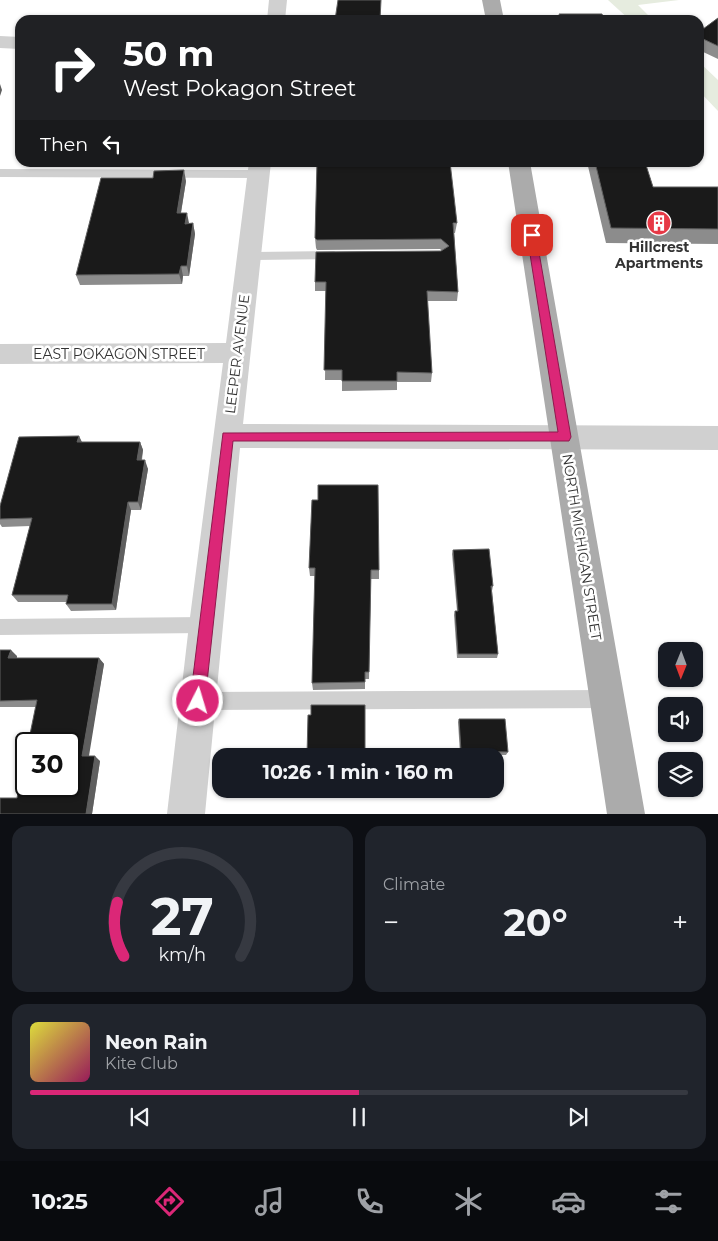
<!DOCTYPE html>
<html lang="en">
<head>
<meta charset="utf-8">
<style>
  :root { --surface:#171b24; --page:#20242c; --text:#f1f3f6; --muted:#9ea1a6; --line:#363941; --accent:#db2777 }
  body { margin:0; font-family:Montserrat,sans-serif; background:var(--page); color:var(--text); height:100vh; display:flex; flex-direction:column; font-size:19px; white-space:nowrap }
  * { box-sizing:border-box; margin:0 }
  p { font-size:16px; color:var(--muted) }
  .icon { flex:none; width:28px; height:28px; fill:none; stroke:currentColor; stroke-width:2; stroke-linecap:round; stroke-linejoin:round }
  .map { position:relative; height:814px; overflow:hidden }
  .sheet { display:flex; flex-direction:column; gap:12px; padding:12px; background:#0d0f14; flex:1 }
  .sheet>* { flex:none }
  .banner { position:absolute; left:15px; top:15px; width:689px; height:152px; border-radius:15px; box-shadow:0 1px 4px #0004; background:#202124; color:#fff; overflow:hidden }
  .needle { width:32px; rotate:181deg }
  .fabs { position:absolute; left:658px; top:642px; display:grid; gap:10px }
  .fabs a { display:grid; place-items:center; width:45px; height:45px; border-radius:10px; background:var(--surface); box-shadow:0 1px 4px #0004; font-size:25px }
  .speed { position:absolute; left:15px; top:732px; display:flex; gap:10px; font-size:25px; font-weight:700; text-align:center }
  .speed>* { display:grid; place-content:center; width:65px; height:65px; border-radius:50%; background:var(--surface); box-shadow:0 1px 4px #0004; line-height:1 }
  .speed .limit { border:2px solid #111; border-radius:8px; background:#fff; color:#111 }
  .pin { position:absolute; display:grid; place-items:center; width:42px; height:42px; color:#fff; margin:-21px; border-radius:10px; box-shadow:0 2px 8px #0006 }
  .me { position:absolute; width:55px; margin:-28px; rotate:5deg; stroke-linejoin:round; filter:drop-shadow(0 0 4px #0008) }
  .turn { display:flex; align-items:center; gap:18px; height:105px; padding:0 25px; font-size:22px }
  .turn .icon { width:65px; height:65px; stroke-width:2.5 }
  .turn b { display:block; font-size:35px; line-height:42px }
  .then { display:flex; align-items:center; height:48px; padding:0 25px; background:#0003; gap:10px; font-size:19px }
  .big { font-size:38px; font-weight:700; line-height:1.1 }
  .sheet .card { flex:1; display:flex; flex-direction:column; justify-content:center; gap:8px; min-width:0; padding:0 18px; border-radius:15px; background:var(--page) }
  .sheet .dial { align-items:center; gap:0 }
  .dial svg { height:130px; overflow:visible; fill:none; stroke:var(--line); stroke-width:7; stroke-linecap:round; text-anchor:middle }
  .dial text { fill:var(--text); stroke:none }
  .song { display:flex; align-items:center; gap:15px }
  .cover { width:60px; height:60px; border-radius:8px; background:linear-gradient(135deg,hsl(60 70% 55%),hsl(330 70% 35%)) }
  .played { height:5px; border-radius:2px; background:linear-gradient(90deg,var(--accent) 50%,var(--line) 50%) }
  .keys { display:flex; justify-content:space-around; direction:ltr }
  .heat { display:flex; justify-content:space-between; align-items:center; font-size:28px; direction:ltr }
  .sheet .tiles { flex:1; display:grid; gap:12px; grid-template-columns:1fr 1fr }
  .card:last-child { grid-column:span 2 }
  .trip { position:absolute; left:212px; top:748px; width:292px; height:50px; border-radius:15px; background:var(--surface); box-shadow:0 1px 4px #0004; font-weight:700; line-height:50px; text-align:center }
  .menu { display:flex; height:80px; justify-content:space-around; align-items:center; background:#090b0e; color:var(--muted) }
  .menu .icon { width:35px; height:35px }
  .menu .selected { color:var(--accent) }
  .menu b { font-size:22px; color:var(--text) }
  .map>svg:first-child { display:block }
</style>
</head>
<body>
<div class="map">
<svg width="718" height="814" viewBox="0 0 718 814">
  <rect width="100%" height="100%" fill="#fff"/>
  <path fill="#e6ecdf" d="M608,0H679L638,5L653,20H630Z
    M699,62L718,80V111L699,91Z"/>
  <g fill="none" stroke-linecap="round" stroke-linejoin="round">
    <path fill="#d0d0d0" fill-rule="evenodd" d="M0,169L258,170L263,174L258,178L0,177Z
      M334,251L340,255L334,259L249,260L243,256L249,252Z
      M205,617L211,619L213,625L211,631L205,633L0,635V619Z
      M606,690L612,693L615,699L612,705L606,708L198,710L192,707L189,701L192,695L198,692Z"/>
    <path fill="#d0d0d0" fill-rule="evenodd" d="M269,0H287L285,20H267Z
      M0,36L20,37V49L0,48Z
      M249,162H271L243,424L718,426V450L240,448L205,814H167L189,625L223,363L0,364V344L226,343Z"/>
    <path fill="#ababab" fill-rule="evenodd" d="M482,0H500L504,20H486Z
      M508,162H530L645,814H607Z"/>
  </g>
  <path fill="#8c8c8c" d="M718,18V59L699,50V32Z
    M587,162H645L653,187H718V244L606,243Z
    M186,181L181,213L189,224L193,223L195,234L189,276H183L182,284L80,285L76,275Z
    M457,223L455,233H454L458,292L457,301H427L432,373L431,382H397V390L342,391V380H325L326,291H315V282L442,251L440,249L317,250L316,248L315,238Z
    M79,436L82,442H140L143,450L142,460L148,469L141,510H131L116,610L71,611L66,604V602H18L12,595L30,526L2,527L0,524V506Z
    M312,500L379,570V579H371L369,679H365V689L313,690L312,683L315,576H310L309,568Z
    M453,550L493,586L492,591L498,654L497,658H457L454,615L455,611H457L452,554Z
    M0,650L17,656V658H99L104,664L88,756L100,761L92,814H0L17,798L36,707H0Z
    M459,719L508,752L506,755L460,754L458,722Z
    M307,789H388L387,792L308,793Z"/>
  <path fill="#5f5f5f" d="M0,84L2,90L0,96Z
    M184,170L186,181L179,224L177,213Z
    M187,213L189,223L185,224Z
    M193,223L195,234L189,276L187,266Z
    M181,266L183,276L182,284L179,274Z
    M79,436L83,445L77,442Z
    M140,442L143,450L140,468L137,460Z
    M145,460L148,469L141,510L138,502Z
    M128,502L131,510L116,610L112,604Z
    M11,650L17,656L15,665L8,658Z
    M99,658L104,664L88,762L82,756Z
    M95,756L100,761L92,814H86Z"/>
  <path fill="#1a1a1a" stroke="#5f5f5f" d="M338,0H381L380,20H335Z
    M559,14H602L604,20H561Z
    M718,18V46L699,37V32Z
    M317,162H450L457,223H453L458,292L427,291L432,373L397,372V381H342V370H324L326,282H315L316,252L441,251L449,246L441,239L317,240L315,238Z
    M595,162H645L653,187H718V229L611,228Z
    M184,170L177,213H187L185,224L193,223L187,266H181L179,274L76,275L101,178H153L154,171Z
    M79,436L77,442H140L137,460H145L138,502H128L112,604H66L68,595H12L32,518L0,519V506L19,437Z
    M318,485H378L379,570H371L369,672H365V682L312,683L315,568H309L312,500H318Z
    M489,549L493,586H491L498,654H458L455,611H458L453,550Z
    M0,650H11L8,658H99L82,756H95L86,814H0V798H17L26,752V786H69V744H28L37,700L0,701Z
    M311,705H365V756H307L308,715H311Z
    M459,719H505L508,752L461,751Z"/>
  <path fill="#db2777" stroke="#8e194d" d="M532,231L536,235L571,437L569,441H233L205,701L203,706L198,708L193,706L190,701L223,433L558,432L527,235Z"/>
  <defs>
    <symbol id="building-disc" viewBox="-11 -11 22 22"><circle r="9.5" fill="#e63946" stroke="#fff"/><path d="M-4-6H4V6H1V3H-1V6H-4ZM-2.5-4.3h1.7v1.8h-1.7ZM.8-4.3h1.7v1.8H.8ZM-2.5-1h1.7V.8h-1.7ZM.8-1h1.7V.8H.8Z" fill="#fff"/></symbol>
  </defs>
  <g fill-rule="evenodd">
    <use href="#building-disc" x="645" y="209" width="28" height="28"/>
  </g>
  <g text-anchor="middle" dominant-baseline="central" stroke-width="5" stroke-linejoin="round" paint-order="stroke">
    <g font-size="14" font-weight="bold" fill="#333" stroke="#fff">
      <text x="659" y="247">Hillcrest<tspan x="659" dy="16">Apartments</tspan></text>
    </g>
    <g font-size="14" fill="#333" stroke="#fff">
      <text x="119" y="354">EAST POKAGON STREET</text>
      <text transform="translate(237 354) rotate(-83)">LEEPER AVENUE</text>
      <text transform="translate(582 547) rotate(81)">NORTH MICHIGAN STREET</text>
    </g>
  </g>
</svg>
<div class="fabs">
<a><svg class="needle" viewBox="-14 -14 28 28"><path d="M0-13l5 13h-10z" fill="#e53935"/><path d="M0 13l5-13h-10z" fill="#9ea1a6"/></svg></a>
<a><svg class="icon" aria-label="sound" viewBox="0 0 24 24"><path d="M4 9h4l5-4v14l-5-4H4zM17 9q2 3 0 6"/></svg></a>
<a><svg class="icon" aria-label="layers" viewBox="0 0 24 24"><path d="M12 4l9 5-9 5-9-5zM3 14l9 5 9-5"/></svg></a>
</div>
<div class="speed"><div class="limit">30</div></div>
<div class="pin" style="left:532px;top:235px;background:#d93025"><svg class="icon" aria-label="arrive" viewBox="0 0 24 24"><path d="M6 21V4h12l-3 4 3 4H6"/></svg></div>
<svg class="me" style="left:198px;top:701px" viewBox="-20 -20 40 40"><circle r="17" fill="#db2777" stroke="#fff" stroke-width="3"/><path d="M0-11L8 9 0 5-8 9z" fill="#fff"/></svg>
<div class="trip">10:26 · 1 min · 160 m</div>
<div class="banner">
<div class="turn"><svg class="icon" aria-label="right" viewBox="0 0 24 24"><path d="M7 20v-9h11M14 6l5 5-5 5"/></svg><div><b>50 m</b>West Pokagon Street</div></div>
<div class="then">Then<svg class="icon" aria-label="left" viewBox="0 0 24 24"><path d="M17 20v-9H6M10 6l-5 5 5 5"/></svg></div>
</div>
</div>
<section class="sheet">
<div class="tiles">
<div class="card dial"><svg viewBox="0 0 100 80">
<path d="M14 69A42 42 0 1 1 86 69"/>
<path d="M14 69A42 42 0 0 1 10 36" stroke="#db2777"/>
<text x="50" y="56" font-size="32" font-weight="700">27</text>
<text x="50" y="72" font-size="11">km/h</text>
</svg></div>
<div class="card"><p>Climate</p>
<div class="heat"><a>−</a><b class="big">20°</b><a>+</a></div>
</div>
<div class="card">
<div class="song"><i class="cover"></i><div><b>Neon Rain</b><p>Kite Club</p></div></div>
<div class="played"></div>
<div class="keys"><svg class="icon" aria-label="previous" viewBox="0 0 24 24"><path d="M18 5L8 12l10 7zM5 5v14"/></svg><svg class="icon" aria-label="pause" viewBox="0 0 24 24"><path d="M8 5v14M16 5v14"/></svg><svg class="icon" aria-label="next" viewBox="0 0 24 24"><path d="M6 5l10 7-10 7zM19 5v14"/></svg></div>
</div>
</div>
</section>
<nav class="menu">
<b>10:25</b>
<svg class="icon selected" aria-label="directions" viewBox="0 0 24 24"><path d="M12 3l9 9-9 9-9-9zM9 14v-3h6M13 9l2 2-2 2"/></svg>
<svg class="icon" aria-label="music" viewBox="0 0 24 24"><path d="M9 18V5l10-2v13"/><circle cx="6" cy="18" r="3"/><circle cx="16" cy="16" r="3"/></svg>
<svg class="icon" aria-label="phone" viewBox="0 0 24 24"><path d="M5 4h4l2 5-3 2q2 4 5 5l2-3 5 2v4C11 20 4 13 5 4z"/></svg>
<svg class="icon" aria-label="climate" viewBox="0 0 24 24"><path d="M12 3v18M4 7l16 10M4 17L20 7"/></svg>
<svg class="icon" aria-label="car" viewBox="0 0 24 24"><path d="M5 17H2v-5l4-1 3-4h7l3 4 3 1v5h-3M9 17h6M6 11h13"/><circle cx="7" cy="17" r="2"/><circle cx="17" cy="17" r="2"/></svg>
<svg class="icon" aria-label="filters" viewBox="0 0 24 24"><path d="M4 7h16M4 17h16"/><circle cx="9" cy="7" r="2"/><circle cx="15" cy="17" r="2"/></svg>
</nav>
</body>
</html>
